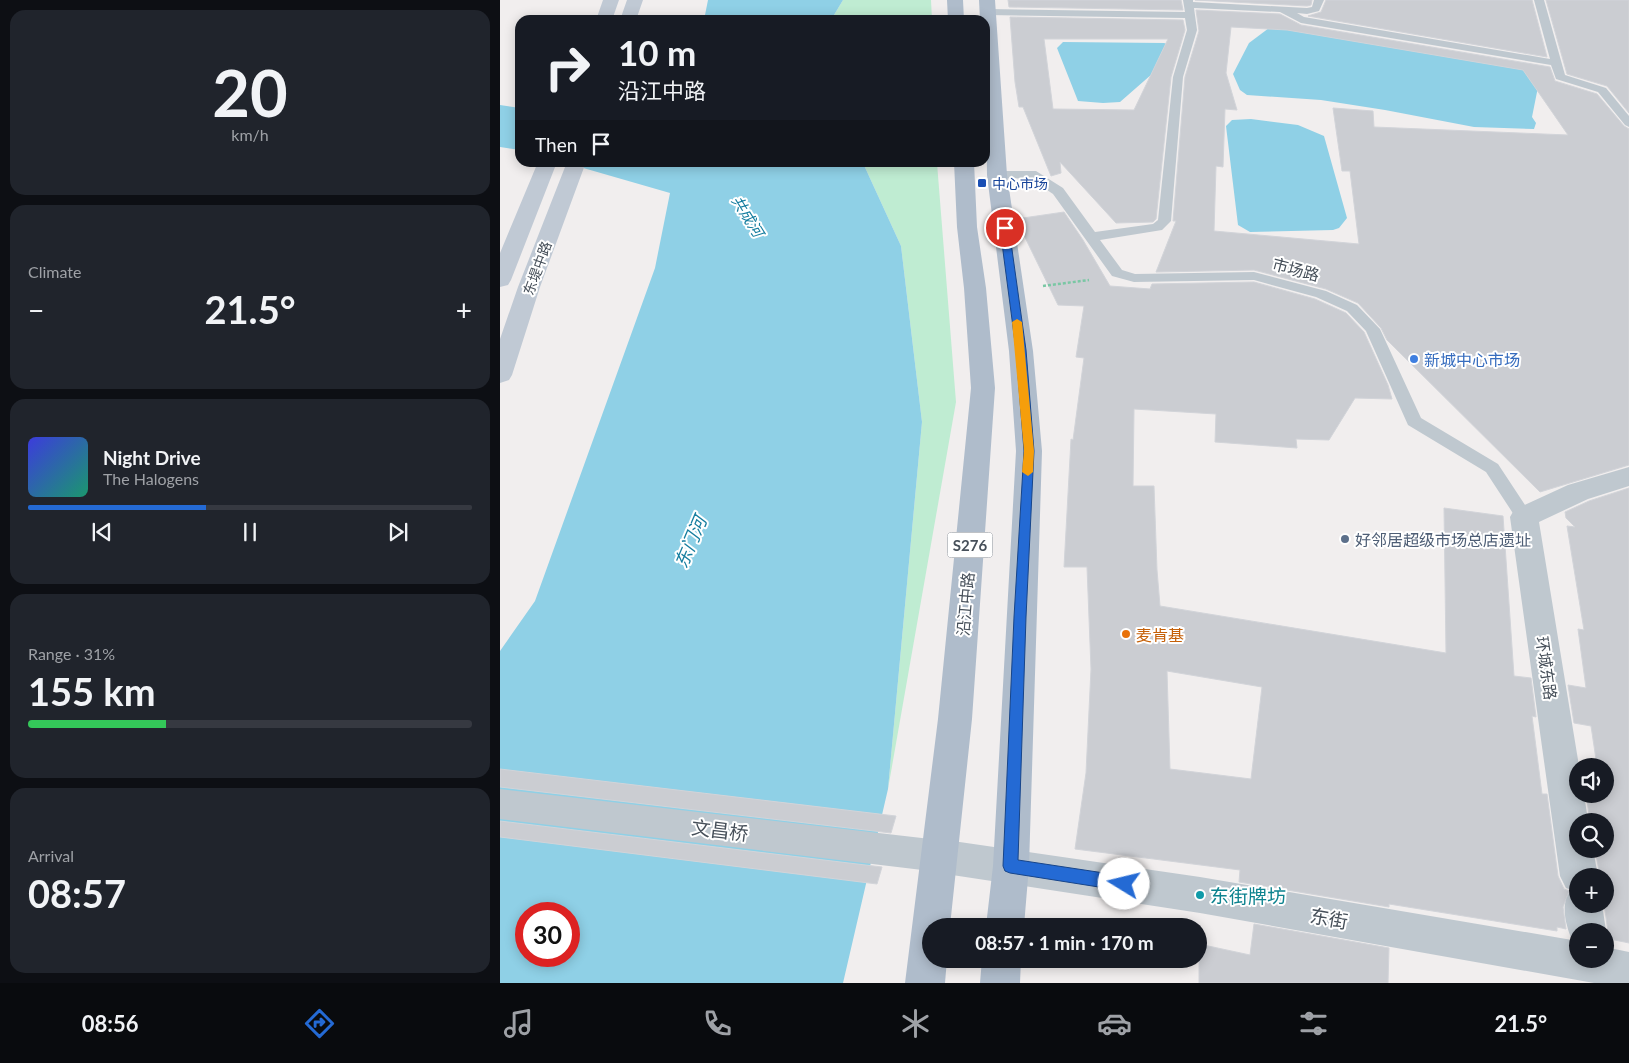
<!DOCTYPE html>
<html lang="en">
<head>
<meta charset="utf-8">
<style>
  :root { --surface:#171b24; --page:#20242c; --text:#f1f3f6; --muted:#9ea1a6; --line:#363941; --accent:#246ad4 }
  body { margin:0; font-family:Lato,"Noto Sans SC",sans-serif; background:var(--page); color:var(--text); height:100vh; display:flex; flex-direction:column; font-size:19px; white-space:nowrap }
  * { box-sizing:border-box; margin:0 }
  p { font-size:16px; color:var(--muted) }
  .icon { flex:none; width:28px; height:28px; fill:none; stroke:currentColor; stroke-width:2; stroke-linecap:round; stroke-linejoin:round }
  .map { position:relative; flex:1; overflow:hidden }
  .panel { display:flex; flex-direction:column; gap:10px; padding:10px; background:#0d0f14; width:500px }
  .panel>* { flex:none }
  .banner { position:absolute; left:15px; top:15px; width:475px; height:152px; border-radius:15px; box-shadow:0 2px 12px #0003; background:#171b24; color:var(--text); overflow:hidden }
  .buttons { position:absolute; left:1069px; top:758px; display:grid; gap:10px }
  .buttons a { display:grid; place-items:center; width:45px; height:45px; border-radius:50%; background:var(--surface); box-shadow:0 2px 12px #0003; font-size:25px }
  .speed { position:absolute; left:15px; top:902px; display:flex; gap:10px; font-size:25px; font-weight:700; text-align:center }
  .speed>* { display:grid; place-content:center; width:65px; height:65px; border-radius:50%; background:var(--surface); box-shadow:0 2px 12px #0003; line-height:1 }
  .speed .limit { border:8px solid #d22; background:#fff; color:#111 }
  .pin { position:absolute; display:grid; place-items:center; width:42px; height:42px; color:#fff; margin:-21px; border:2px solid #fff; border-radius:50%; box-shadow:0 1px 5px #0007 }
  .me { position:absolute; width:55px; margin:-28px; rotate:279deg; stroke-linejoin:round; filter:drop-shadow(0 0 4px #0008) }
  .turn { display:flex; align-items:center; gap:18px; height:105px; padding:0 20px; font-size:22px }
  .turn .icon { width:65px; height:65px; stroke-width:2.5 }
  .turn b { display:block; font-size:35px; line-height:42px }
  .then { display:flex; align-items:center; height:48px; padding:0 20px; background:#0003; gap:10px; font-size:19px }
  .big { font-size:38px; font-weight:700; line-height:1.1 }
  .panel .card { flex:1; display:flex; flex-direction:column; justify-content:center; gap:8px; min-width:0; padding:0 18px; border-radius:15px; background:var(--page) }
  .panel .dial { align-items:center; gap:0 }
  .dial b { font-size:65px; line-height:1 }
  .song { display:flex; align-items:center; gap:15px }
  .cover { width:60px; height:60px; border-radius:8px; background:linear-gradient(135deg,hsl(240 70% 55%),hsl(160 70% 35%)) }
  .played { height:5px; border-radius:2px; background:linear-gradient(90deg,var(--accent) 40%,var(--line) 40%) }
  .keys { display:flex; justify-content:space-around; direction:ltr }
  .heat { display:flex; justify-content:space-between; align-items:center; font-size:28px; direction:ltr }
  .charge { height:8px; border-radius:4px; background:linear-gradient(90deg,#34c759 31%,var(--line) 0) }
  .trip { position:absolute; left:422px; top:918px; width:285px; height:50px; border-radius:25px; background:var(--surface); box-shadow:0 2px 12px #0003; font-weight:700; line-height:50px; text-align:center }
  .menu { display:flex; height:80px; justify-content:space-around; align-items:center; background:#090b0e; color:var(--muted) }
  .menu .icon { width:35px; height:35px }
  .menu .active { color:var(--accent) }
  .menu b { font-size:22px; color:var(--text) }
  main { display:flex; flex:1; min-height:0 }
  .map>svg:first-child { display:block }
</style>
</head>
<body>
<main>
<section class="panel">
<div class="card dial"><b>20</b><p>km/h</p></div>
<div class="card"><p>Climate</p>
<div class="heat"><a>−</a><b class="big">21.5°</b><a>+</a></div>
</div>
<div class="card">
<div class="song"><i class="cover"></i><div><b>Night Drive</b><p>The Halogens</p></div></div>
<div class="played"></div>
<div class="keys"><svg class="icon" aria-label="previous" viewBox="0 0 24 24"><path d="M18 5L8 12l10 7zM5 5v14"/></svg><svg class="icon" aria-label="pause" viewBox="0 0 24 24"><path d="M8 5v14M16 5v14"/></svg><svg class="icon" aria-label="next" viewBox="0 0 24 24"><path d="M6 5l10 7-10 7zM19 5v14"/></svg></div>
</div>
<div class="card"><p>Range · 31%</p><b class="big">155 km</b><div class="charge"></div></div>
<div class="card"><p>Arrival</p><b class="big">08:57</b></div>
</section>
<div class="map">
<svg width="1129" height="983" viewBox="0 0 1129 983">
  <rect width="100%" height="100%" fill="#f1eeee"/>
  <path fill="#bfecd2" d="M343,0H431L432,20H331Z
    M363,163H437L456,402L388,789L422,422L401,246Z"/>
  <path fill="#8fd0e6" fill-rule="evenodd" d="M208,0H343L331,20H204Z
    M769,28H787L1020,67L1040,77L1032,117L1036,123L1034,129L974,127L885,110L821,100L747,95L740,90L733,74L749,43Z
    M563,42L664,43L673,46L676,53L620,102L603,103L578,101L557,48Z
    M0,105L20,108V150L0,147Z
    M751,119L798,125L824,136L847,218L839,228L833,230L750,232L738,225L726,126L732,120Z
    M66,163H363L401,246L422,422L388,789L343,983H0V651L35,601L155,268L170,193ZM26,914H69V956H26Z"/>
  <path fill="#cbcdd2" stroke="#d2d4d9" fill-rule="evenodd" d="M508,0H681L683,10L509,7Z
    M695,0H812L811,5L807,6Z
    M826,0H1032L1047,57L808,16L821,12Z
    M1046,0H1129V113L1107,86L1067,74Z
    M696,10L780,14L801,25L1050,67L1055,81L1097,94L1124,126L1129,129V465L1040,492L887,340L881,328L858,303L826,289L754,270L656,272L676,221H673L685,77L699,31ZM731,27L787,30L1023,70L1068,135L874,127L873,111L833,108L842,171H850L859,244L714,231L716,166L723,167L725,109L737,110L726,73Z
    M510,17L683,20L685,30L671,77L656,219L653,222L616,223L560,162L561,173L551,176L523,107H519L515,82ZM544,39H668L634,110L553,109Z
    M564,212L583,240L610,286L650,289L652,284L754,282L815,299L846,313L864,332L888,385L892,399L855,398L829,440L796,439L797,448L715,442L716,414L634,409L633,486H654L657,570L660,606L946,653L944,508L1003,516L1014,676L1031,678L1036,717L1032,716L1042,794H1047L1058,876L1064,889L1069,891L1063,907L1066,929L1057,927V931L889,904V907L739,882L740,870L575,849L586,773L591,669L587,567H564L571,439L573,440L584,358L576,357L584,306L558,305L516,219ZM667,671L762,687L751,779L670,769Z
    M1129,488V943L1105,938L1108,931L1104,904L1105,876H1100L1095,849H1105V821H1090L1086,794H1105V766H1097L1091,726L1074,723L1068,685L1086,688L1078,629L1084,630L1067,526L1075,527L1066,518L1065,512L1089,501Z
    M0,769L396,816L391,833L0,787Z
    M0,821L382,867L377,884L0,837Z
    M754,924L889,948L888,983H699V944L750,955Z"/>
  <g fill="none" stroke-linecap="round" stroke-linejoin="round">
    <path stroke="#79c7a4" stroke-width="2.5" stroke-dasharray="3 2" stroke-linecap="butt" d="M543,286L589,280"/>
    <path fill="#bfc8cf" fill-rule="evenodd" d="M683,0H693V2L807,8L812,7L814,0H824L819,11L807,14L797,13L804,17L1050,59L1034,0H1044L1065,75L1106,88L1129,116V127L1125,125L1098,92L1056,79L1051,65L801,23L780,12L694,8L697,30L683,77L671,221L662,230L600,240L622,270L635,274L754,272L826,291L857,305L880,329L921,418L998,464L1033,517L1030,521L1024,523L1018,521L986,472L908,425L866,331L847,311L816,297L754,280L634,282L612,276L553,194L529,178L497,179L491,175L497,171H536L563,188L595,232L653,224L658,220L673,77L687,30L685,18L488,15L483,12L488,9L685,12Z"/>
    <path fill="#bfc8cf" fill-rule="evenodd" d="M0,789L439,840L451,845L456,856L451,867L439,872L0,819Z"/>
    <path fill="#bfc8cf" fill-rule="evenodd" d="M1129,467V486L1088,499L1039,522L1079,766H1078V794H1084L1088,821H1078V849H1093L1098,876H1078V904H1102L1106,931L1105,934V931H1078V959H1105V947L1129,952V983H1094L700,913L439,873L426,868L421,856L426,844L439,839L700,877L1072,940C1066,926 1059,902 1072,890L1066,888L1060,876L1010,517L1014,510L1068,485Z"/>
    <path fill="#c0c9d4" fill-rule="evenodd" d="M103,0H119L112,20H96Z
      M127,0H143L136,20H120Z
      M38,162H57L11,280L8,285L0,287V253Z
      M67,162H86L40,287L12,375L9,380L0,383V339L18,287Z"/>
    <path fill="#afbccb" fill-rule="evenodd" d="M447,0H463L464,20H448Z
      M479,0H495L507,175L533,351L542,451L529,866L524,926H486L493,866L516,451L509,351L487,175L485,20H480Z
      M454,162H474L477,227L486,288L495,388L472,719L450,926H431V959H447L445,983H405L438,719L471,388L464,288L457,227Z
      M482,959H521L520,983H480Z"/>
  </g>
  <path fill="#246ad4" stroke="#17458a" d="M505,225L509,228L526,350L534,451L526,617L518,860L624,876L629,878L632,884L629,889L624,891L510,873L505,871L503,866L514,617L524,451L516,350L500,228Z"/>
  <path fill="#f59e0b" d="M517,319L522,322L534,451L533,472L528,476L522,472L524,451L512,322Z"/>
  <rect fill="#1a4fb4" stroke="#fff" stroke-width="2" x="477" y="178" width="10" height="10" rx="2.5"/>
  <circle fill="#3f7fe0" stroke="#fff" stroke-width="2" cx="914" cy="359" r="5"/>
  <circle fill="#5c6f8a" stroke="#fff" stroke-width="2" cx="845" cy="539" r="5"/>
  <circle fill="#e8710a" stroke="#fff" stroke-width="2" cx="626" cy="634" r="5"/>
  <circle fill="#0f9aa8" stroke="#fff" stroke-width="2" cx="700" cy="895" r="5"/>
  <g text-anchor="middle" dominant-baseline="central" stroke-width="4" stroke-linejoin="round" paint-order="stroke">
    <g font-size="14" fill="#164399" stroke="#fff" text-anchor="start">
      <text x="492" y="183">中心市场</text>
    </g>
    <g font-size="14" fill="#47505a" stroke="#fff">
      <text transform="translate(37 268) rotate(-70)">东堤中路</text>
    </g>
    <g font-size="15" font-style="italic" fill="#157d9f" stroke="#fff">
      <text transform="translate(248 216) rotate(58)">共成河</text>
    </g>
    <rect fill="#fff" stroke="#7e848c" stroke-width="1" x="447.5" y="532.5" width="45" height="25" rx="4"/>
    <g font-size="15" font-weight="bold" fill="#47505a">
      <text x="470" y="545">S276</text>
    </g>
    <g font-size="16" fill="#47505a" stroke="#fff">
      <text transform="translate(796 269) rotate(15)">市场路</text>
      <text transform="translate(465 604) rotate(-85)">沿江中路</text>
      <text transform="translate(1047 668) rotate(82)">环城东路</text>
    </g>
    <g font-size="16" fill="#366cbe" stroke="#fff" text-anchor="start">
      <text x="924" y="359">新城中心市场</text>
    </g>
    <g font-size="16" fill="#4e5e75" stroke="#fff" text-anchor="start">
      <text x="855" y="539">好邻居超级市场总店遗址</text>
    </g>
    <g font-size="16" fill="#c56008" stroke="#fff" text-anchor="start">
      <text x="636" y="634">麦肯基</text>
    </g>
    <g font-size="18" font-style="italic" fill="#157d9f" stroke="#fff">
      <text transform="translate(190 542) rotate(-67)">东门河</text>
    </g>
    <g font-size="19" fill="#47505a" stroke="#fff">
      <text transform="translate(220 830) rotate(7)">文昌桥</text>
      <text transform="translate(829 918) rotate(10)">东街</text>
    </g>
    <g font-size="19" fill="#0d838f" stroke="#fff" text-anchor="start">
      <text x="710" y="895">东街牌坊</text>
    </g>
  </g>
</svg>
<div class="buttons">
<a><svg class="icon" aria-label="sound" viewBox="0 0 24 24"><path d="M4 9h4l5-4v14l-5-4H4zM17 9q2 3 0 6"/></svg></a>
<a><svg class="icon" aria-label="search" viewBox="0 0 24 24"><circle cx="10" cy="10" r="6"/><path d="M15 15l6 6"/></svg></a>
<a>+</a>
<a>−</a>
</div>
<div class="speed"><div class="limit">30</div></div>
<div class="pin" style="left:505px;top:228px;background:#d93025"><svg class="icon" aria-label="arrive" viewBox="0 0 24 24"><path d="M6 21V4h12l-3 4 3 4H6"/></svg></div>
<svg class="me" style="left:624px;top:884px" viewBox="-20 -20 40 40"><circle r="19" fill="#fff"/><path d="M0-13L10 11 0 6-10 11z" fill="#246ad4"/></svg>
<div class="trip">08:57 · 1 min · 170 m</div>
<div class="banner">
<div class="turn"><svg class="icon" aria-label="right" viewBox="0 0 24 24"><path d="M7 20v-9h11M14 6l5 5-5 5"/></svg><div><b>10 m</b>沿江中路</div></div>
<div class="then">Then<svg class="icon" aria-label="arrive" viewBox="0 0 24 24"><path d="M6 21V4h12l-3 4 3 4H6"/></svg></div>
</div>
</div>
</main>
<nav class="menu">
<b>08:56</b>
<svg class="icon active" aria-label="directions" viewBox="0 0 24 24"><path d="M12 3l9 9-9 9-9-9zM9 14v-3h6M13 9l2 2-2 2"/></svg>
<svg class="icon" aria-label="music" viewBox="0 0 24 24"><path d="M9 18V5l10-2v13"/><circle cx="6" cy="18" r="3"/><circle cx="16" cy="16" r="3"/></svg>
<svg class="icon" aria-label="phone" viewBox="0 0 24 24"><path d="M5 4h4l2 5-3 2q2 4 5 5l2-3 5 2v4C11 20 4 13 5 4z"/></svg>
<svg class="icon" aria-label="climate" viewBox="0 0 24 24"><path d="M12 3v18M4 7l16 10M4 17L20 7"/></svg>
<svg class="icon" aria-label="car" viewBox="0 0 24 24"><path d="M5 17H2v-5l4-1 3-4h7l3 4 3 1v5h-3M9 17h6M6 11h13"/><circle cx="7" cy="17" r="2"/><circle cx="17" cy="17" r="2"/></svg>
<svg class="icon" aria-label="filters" viewBox="0 0 24 24"><path d="M4 7h16M4 17h16"/><circle cx="9" cy="7" r="2"/><circle cx="15" cy="17" r="2"/></svg>
<b>21.5°</b>
</nav>
</body>
</html>
